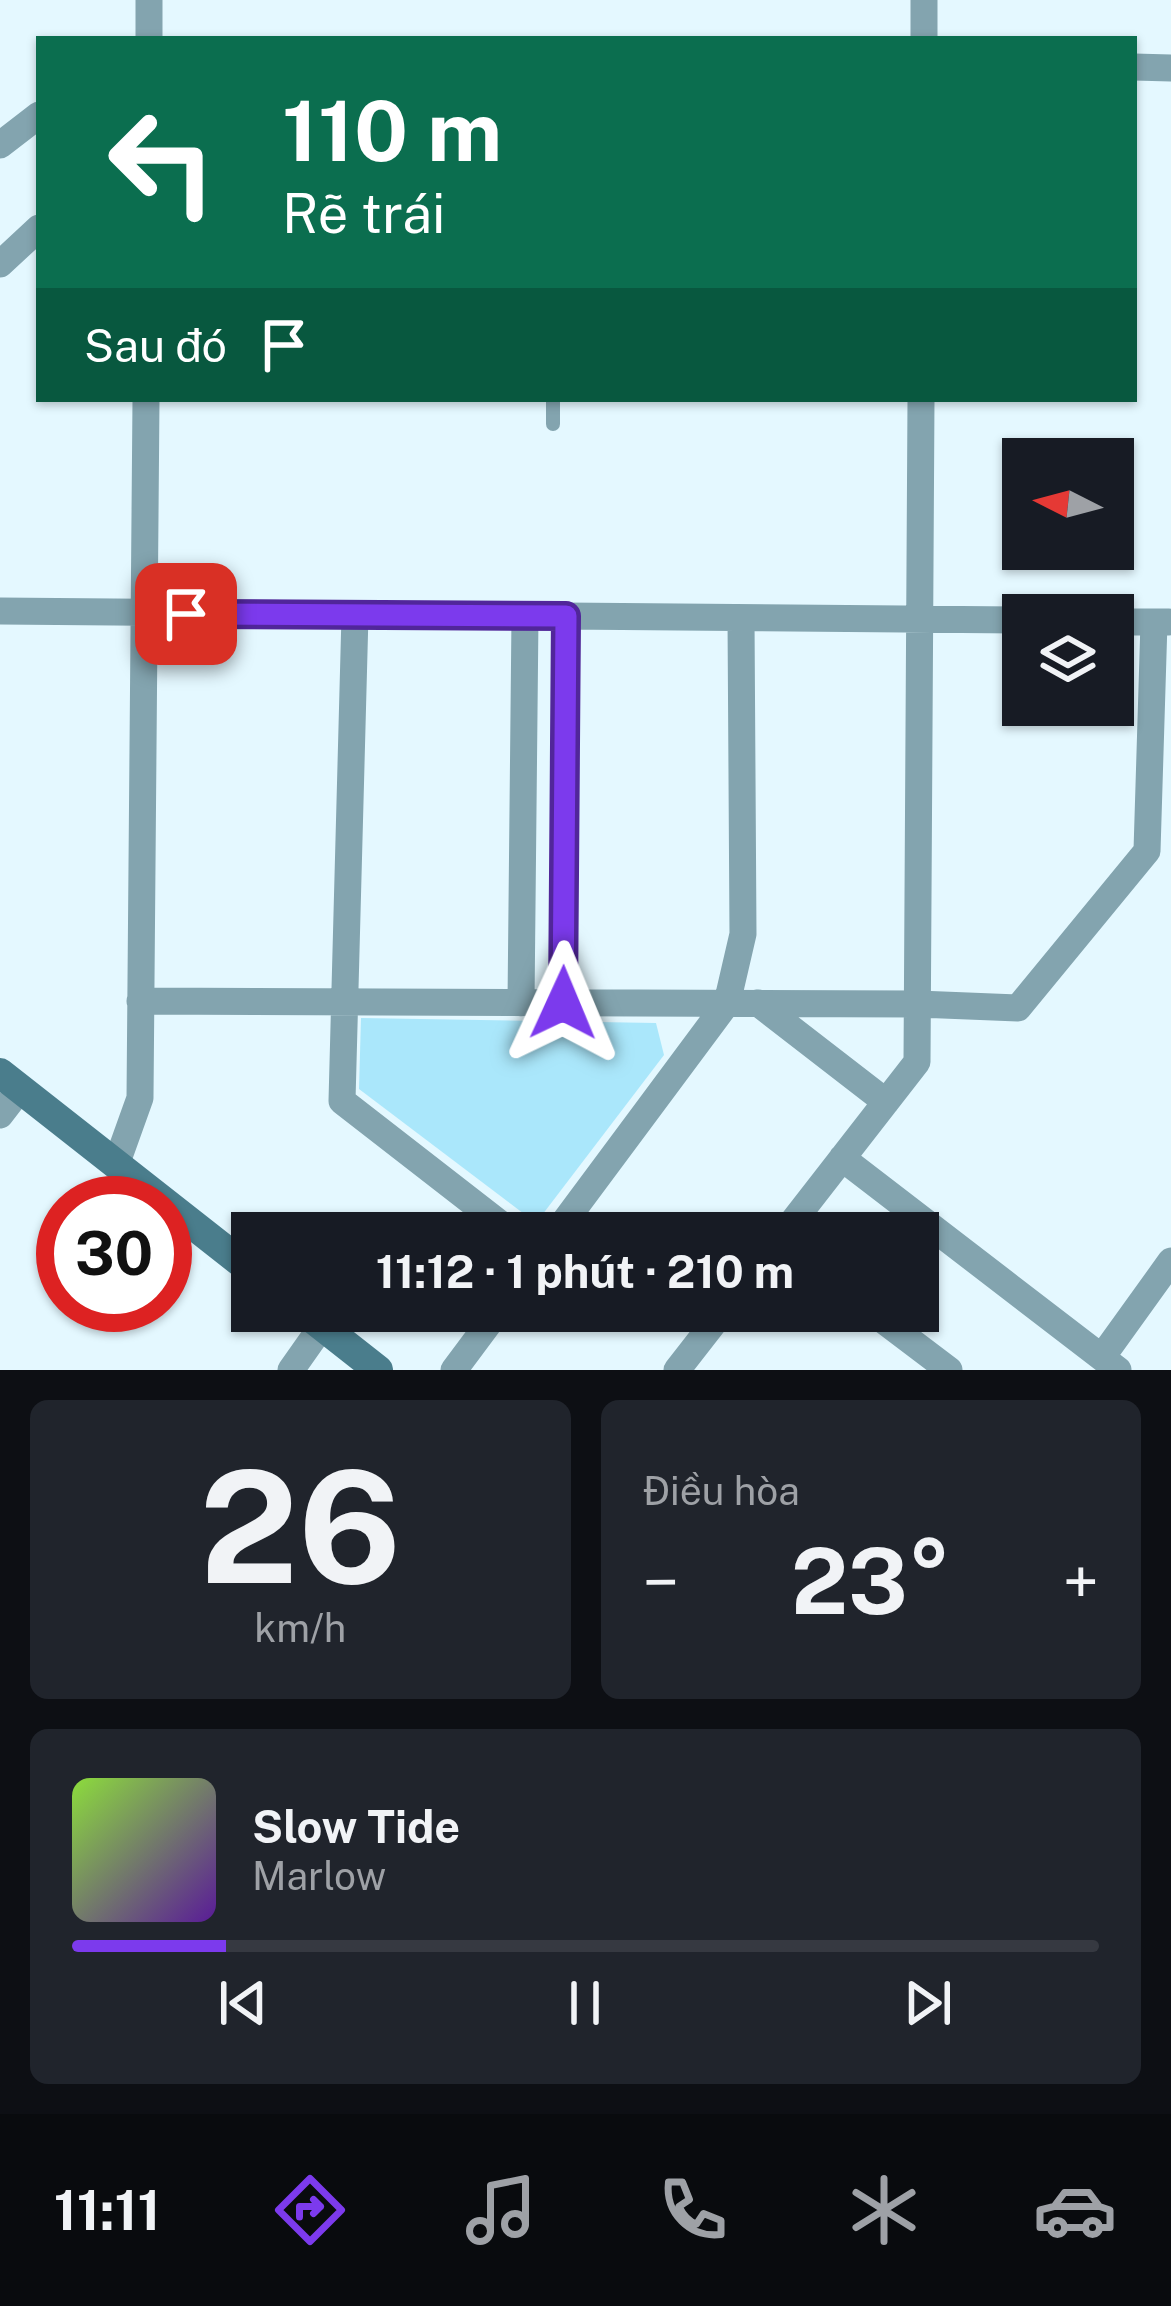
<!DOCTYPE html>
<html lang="vi">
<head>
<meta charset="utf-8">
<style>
  :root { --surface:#171b24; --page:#20242c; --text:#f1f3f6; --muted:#9ea1a6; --line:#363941; --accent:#7c3aed }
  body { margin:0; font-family:"Public Sans",sans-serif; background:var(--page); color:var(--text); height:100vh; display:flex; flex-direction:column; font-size:45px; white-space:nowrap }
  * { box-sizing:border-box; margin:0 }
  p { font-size:39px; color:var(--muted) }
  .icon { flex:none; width:66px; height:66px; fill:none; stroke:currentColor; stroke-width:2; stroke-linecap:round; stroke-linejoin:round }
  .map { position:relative; height:1370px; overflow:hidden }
  .drawer { display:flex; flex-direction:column; gap:30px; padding:30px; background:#0d0f14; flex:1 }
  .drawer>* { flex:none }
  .top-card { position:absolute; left:36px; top:36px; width:1101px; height:366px; border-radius:0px; box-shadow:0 3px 9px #0004; background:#0b6e4f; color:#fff; overflow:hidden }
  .needle { width:78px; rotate:276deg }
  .tools { position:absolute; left:1002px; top:438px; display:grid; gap:24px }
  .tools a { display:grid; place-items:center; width:132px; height:132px; border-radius:0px; background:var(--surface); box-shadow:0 3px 9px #0004; font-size:60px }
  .speed { position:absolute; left:36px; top:1176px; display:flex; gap:24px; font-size:60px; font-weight:700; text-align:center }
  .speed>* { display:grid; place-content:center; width:156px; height:156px; border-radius:50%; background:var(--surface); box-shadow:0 3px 9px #0004; line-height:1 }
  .speed .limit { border:18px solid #d22; background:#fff; color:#111 }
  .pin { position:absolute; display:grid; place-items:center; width:102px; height:102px; color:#fff; margin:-51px; border-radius:24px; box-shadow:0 6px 18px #0006 }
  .me { position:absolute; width:132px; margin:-66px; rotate:1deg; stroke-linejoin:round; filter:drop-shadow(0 0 9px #0008) }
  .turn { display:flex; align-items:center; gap:42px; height:252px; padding:0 48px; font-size:54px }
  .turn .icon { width:156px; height:156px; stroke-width:2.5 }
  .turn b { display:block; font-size:84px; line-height:102px }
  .then { display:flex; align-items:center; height:114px; padding:0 48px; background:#0003; gap:24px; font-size:45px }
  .big { font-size:90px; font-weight:700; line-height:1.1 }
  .drawer .tile { flex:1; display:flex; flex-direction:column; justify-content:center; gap:18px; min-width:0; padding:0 42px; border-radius:18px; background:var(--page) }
  .drawer .dial { align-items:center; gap:0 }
  .dial b { font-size:156px; line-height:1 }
  .song { display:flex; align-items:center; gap:36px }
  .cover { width:144px; height:144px; border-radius:18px; background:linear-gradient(135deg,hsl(90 70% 55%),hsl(270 70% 35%)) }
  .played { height:12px; border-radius:6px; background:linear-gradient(90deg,var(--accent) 15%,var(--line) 15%) }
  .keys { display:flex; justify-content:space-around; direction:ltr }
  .heat { display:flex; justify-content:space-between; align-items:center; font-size:66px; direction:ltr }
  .drawer .tiles { flex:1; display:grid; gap:30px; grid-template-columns:1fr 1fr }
  .tile:last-child { grid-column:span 2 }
  .trip { position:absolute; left:231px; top:1212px; width:708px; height:120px; border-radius:0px; background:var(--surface); box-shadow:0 3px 9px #0004; font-weight:700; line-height:120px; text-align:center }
  .tabs { display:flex; height:192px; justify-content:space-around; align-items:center; background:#090b0e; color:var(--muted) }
  .tabs .icon { width:84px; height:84px }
  .tabs .current { color:var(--accent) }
  .tabs b { font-size:54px; color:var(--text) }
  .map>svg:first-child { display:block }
</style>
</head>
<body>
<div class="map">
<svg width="1171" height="1370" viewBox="0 0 1171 1370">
  <rect width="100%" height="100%" fill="#e4f8ff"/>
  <path fill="#aae7fb" d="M361,1018L656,1023L664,1055L536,1223L359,1089Z"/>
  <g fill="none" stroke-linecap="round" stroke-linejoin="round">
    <path stroke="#83a4af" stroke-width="14" d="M553,424V399"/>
    <path stroke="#83a4af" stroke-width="27" d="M149,39V0
      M924,39V0
      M1134,67L1171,68
      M0,145L39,115
      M0,264L39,228
      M0,611L1023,620
      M355,615L342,1101L512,1233
      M1113,622H1169
      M140,1001L918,1004L1018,1008L1147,851L1154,622
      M521,1003L525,616
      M563,1003L567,616
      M758,1003L886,1102
      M0,1115L20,1089
      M842,1158L1118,1370
      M116,1165L140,1098L146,399
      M556,1233L727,1003L743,934L741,618
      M784,1233L917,1062L921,399
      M871,1311L949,1370
      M1102,1357L1171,1261
      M291,1370L322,1326
      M454,1370L498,1311
      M677,1370L723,1311"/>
    <path stroke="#4a7d8c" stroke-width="30" d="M0,1073L252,1271
      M303,1311L378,1370"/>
  </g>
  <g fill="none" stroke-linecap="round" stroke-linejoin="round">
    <defs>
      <path id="route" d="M186,614L566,616L563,1003"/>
    </defs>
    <use href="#route" stroke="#51269a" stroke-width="30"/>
    <use href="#route" stroke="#7c3aed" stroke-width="21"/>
  </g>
</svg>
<div class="tools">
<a><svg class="needle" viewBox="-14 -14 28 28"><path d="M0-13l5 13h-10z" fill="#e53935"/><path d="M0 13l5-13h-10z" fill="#9ea1a6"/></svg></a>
<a><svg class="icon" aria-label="layers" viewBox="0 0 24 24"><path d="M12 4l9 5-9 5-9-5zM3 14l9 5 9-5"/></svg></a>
</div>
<div class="speed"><div class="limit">30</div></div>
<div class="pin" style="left:186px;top:614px;background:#d93025"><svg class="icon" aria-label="arrive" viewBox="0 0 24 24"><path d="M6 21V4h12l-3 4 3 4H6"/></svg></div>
<svg class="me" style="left:563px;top:1003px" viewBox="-20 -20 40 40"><path d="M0-17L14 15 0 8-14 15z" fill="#7c3aed" stroke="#fff" stroke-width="4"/></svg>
<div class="trip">11:12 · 1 phút · 210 m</div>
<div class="top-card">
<div class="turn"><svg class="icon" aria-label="left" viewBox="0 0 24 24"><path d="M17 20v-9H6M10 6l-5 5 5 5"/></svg><div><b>110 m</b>Rẽ trái</div></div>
<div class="then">Sau đó<svg class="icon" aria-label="arrive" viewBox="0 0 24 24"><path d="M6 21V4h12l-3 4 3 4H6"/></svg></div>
</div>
</div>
<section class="drawer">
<div class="tiles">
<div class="tile dial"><b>26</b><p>km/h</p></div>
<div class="tile"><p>Điều hòa</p>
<div class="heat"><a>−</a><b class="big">23°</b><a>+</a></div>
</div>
<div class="tile">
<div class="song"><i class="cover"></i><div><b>Slow Tide</b><p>Marlow</p></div></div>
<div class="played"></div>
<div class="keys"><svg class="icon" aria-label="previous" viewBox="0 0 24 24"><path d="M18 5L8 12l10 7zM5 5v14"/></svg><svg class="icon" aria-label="pause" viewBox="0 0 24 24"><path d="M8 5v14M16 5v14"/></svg><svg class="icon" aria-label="next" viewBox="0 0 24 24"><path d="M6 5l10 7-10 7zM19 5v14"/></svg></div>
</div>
</div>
</section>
<nav class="tabs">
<b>11:11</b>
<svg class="icon current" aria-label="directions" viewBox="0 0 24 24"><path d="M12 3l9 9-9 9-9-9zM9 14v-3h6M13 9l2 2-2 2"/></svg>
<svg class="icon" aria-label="music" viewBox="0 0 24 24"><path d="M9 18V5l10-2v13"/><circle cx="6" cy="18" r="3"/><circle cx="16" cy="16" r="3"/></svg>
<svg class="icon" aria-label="phone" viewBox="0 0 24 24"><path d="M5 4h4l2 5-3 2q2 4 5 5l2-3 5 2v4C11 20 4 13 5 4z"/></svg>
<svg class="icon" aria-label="climate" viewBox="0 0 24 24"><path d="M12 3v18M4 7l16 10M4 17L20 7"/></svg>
<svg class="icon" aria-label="car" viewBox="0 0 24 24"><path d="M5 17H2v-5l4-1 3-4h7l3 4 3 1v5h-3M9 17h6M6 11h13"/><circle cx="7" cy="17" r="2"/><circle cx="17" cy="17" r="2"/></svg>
</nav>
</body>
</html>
